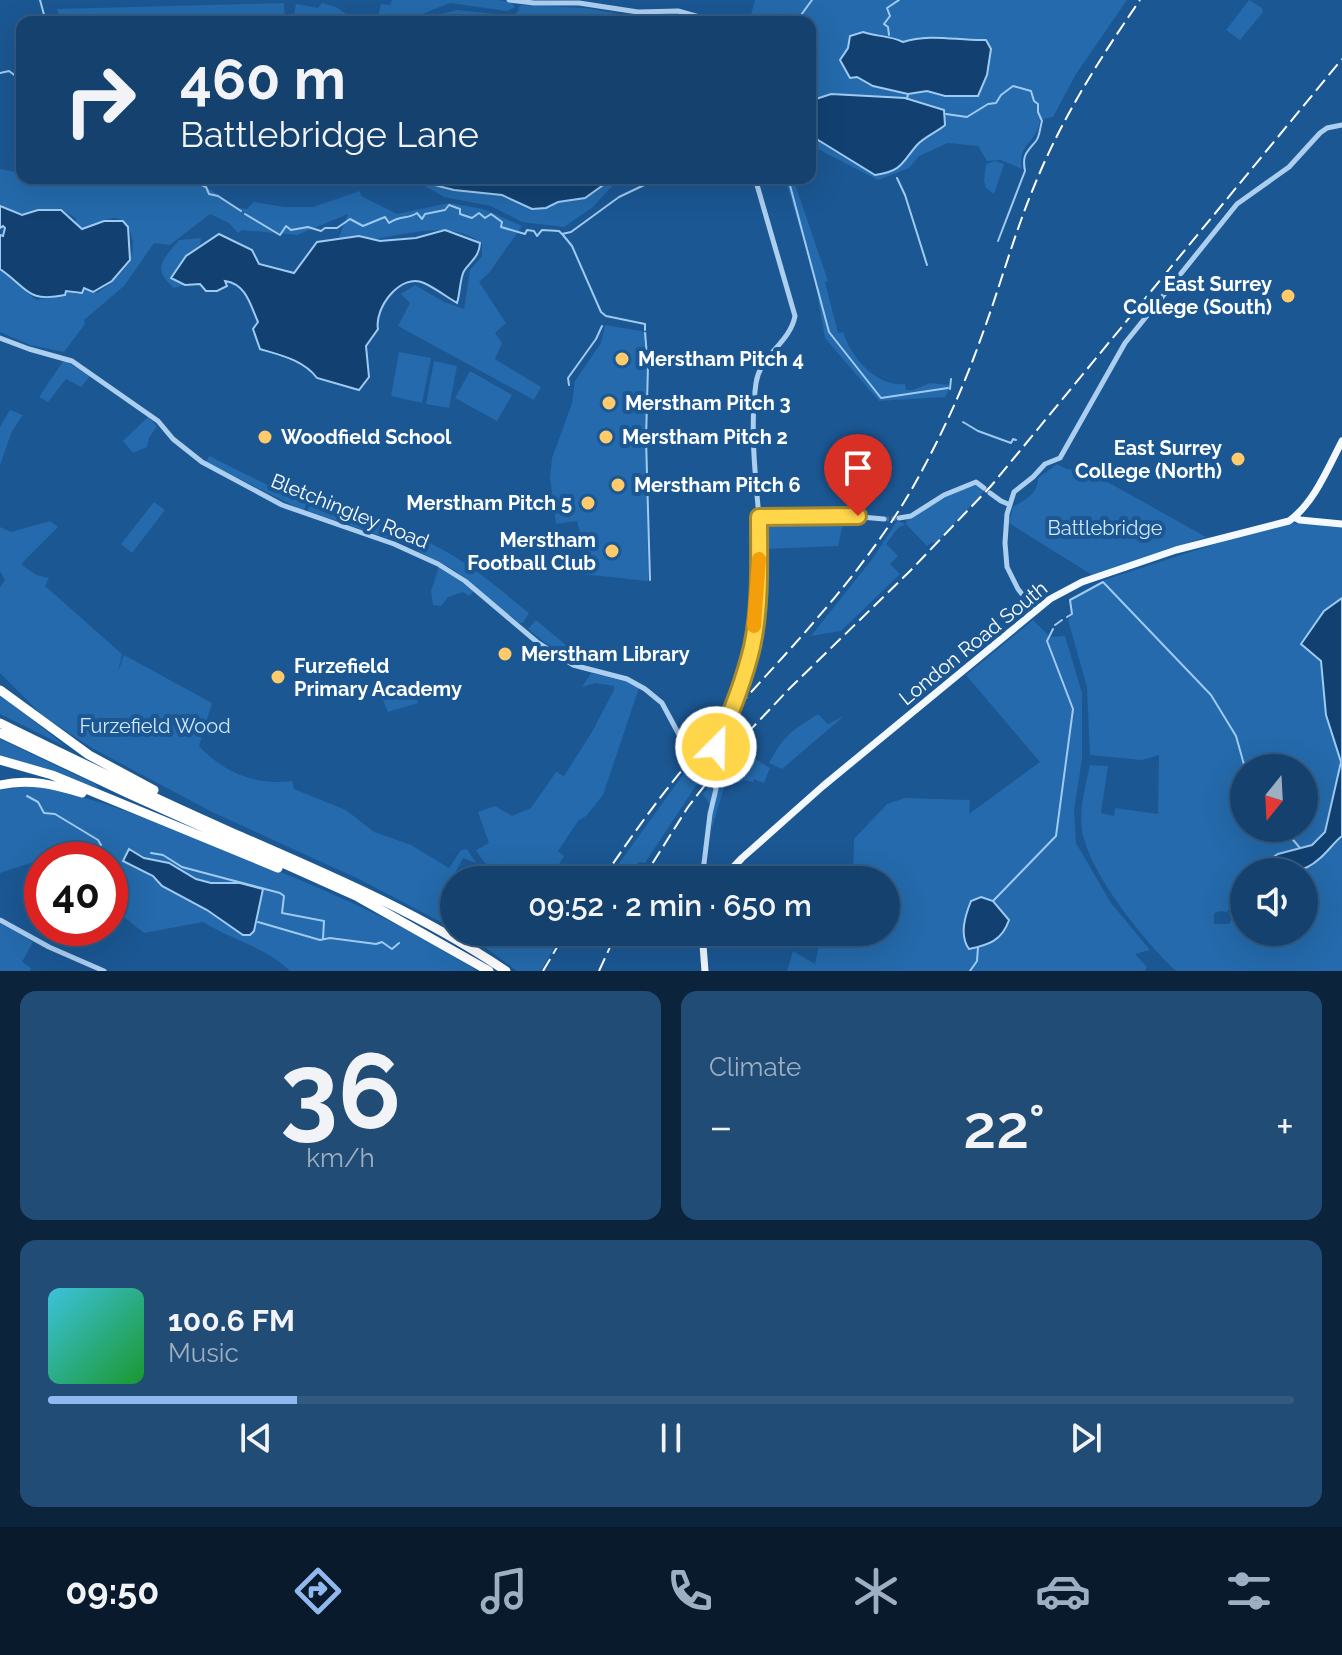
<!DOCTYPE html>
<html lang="en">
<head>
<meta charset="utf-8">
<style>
  :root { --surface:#14416e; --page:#214c76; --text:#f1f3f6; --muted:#9dafc2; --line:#335a81; --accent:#90b9f0 }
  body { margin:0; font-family:Raleway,sans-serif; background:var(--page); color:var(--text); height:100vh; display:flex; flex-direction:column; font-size:30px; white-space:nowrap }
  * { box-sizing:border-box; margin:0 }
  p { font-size:26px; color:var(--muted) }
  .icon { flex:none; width:44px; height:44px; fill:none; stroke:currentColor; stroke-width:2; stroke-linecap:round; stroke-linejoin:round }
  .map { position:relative; height:971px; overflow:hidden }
  .sheet { display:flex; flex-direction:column; gap:20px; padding:20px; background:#0b243c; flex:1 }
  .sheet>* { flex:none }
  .top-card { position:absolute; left:16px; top:16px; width:800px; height:168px; border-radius:16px; box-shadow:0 8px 32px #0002,0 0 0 2px var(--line); background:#14416e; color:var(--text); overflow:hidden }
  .needle { width:52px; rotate:198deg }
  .tools { position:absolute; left:1230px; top:754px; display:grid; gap:16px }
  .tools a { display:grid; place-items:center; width:88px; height:88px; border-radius:50%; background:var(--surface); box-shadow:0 8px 32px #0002,0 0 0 2px var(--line); font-size:40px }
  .speed { position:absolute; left:24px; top:842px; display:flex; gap:16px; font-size:40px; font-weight:700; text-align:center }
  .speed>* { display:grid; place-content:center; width:104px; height:104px; border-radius:50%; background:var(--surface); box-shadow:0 8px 32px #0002,0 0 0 2px var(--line); line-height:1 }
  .speed .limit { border:12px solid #d22; background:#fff; color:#111 }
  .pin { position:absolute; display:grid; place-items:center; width:68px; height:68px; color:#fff; margin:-82px -34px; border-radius:50% 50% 50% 0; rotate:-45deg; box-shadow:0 0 8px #0007 }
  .pin .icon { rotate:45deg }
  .me { position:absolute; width:88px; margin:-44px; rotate:23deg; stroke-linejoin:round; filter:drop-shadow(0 0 6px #0008) }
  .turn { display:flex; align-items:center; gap:28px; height:168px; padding:0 32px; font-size:36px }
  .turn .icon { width:104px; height:104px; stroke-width:2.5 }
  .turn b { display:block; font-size:56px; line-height:68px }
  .big { font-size:60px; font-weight:600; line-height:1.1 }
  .sheet .tile { flex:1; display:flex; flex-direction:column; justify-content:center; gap:12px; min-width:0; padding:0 28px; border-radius:16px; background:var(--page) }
  .sheet .dial { align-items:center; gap:0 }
  .dial b { font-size:104px; line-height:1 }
  .song { display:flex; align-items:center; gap:24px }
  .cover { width:96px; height:96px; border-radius:12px; background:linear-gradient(135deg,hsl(190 70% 55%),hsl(130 70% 35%)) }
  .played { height:8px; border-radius:4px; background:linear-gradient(90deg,var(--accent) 20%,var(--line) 20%) }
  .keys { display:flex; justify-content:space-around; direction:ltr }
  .heat { display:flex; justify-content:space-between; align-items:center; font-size:44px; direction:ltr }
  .sheet .tiles { flex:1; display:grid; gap:20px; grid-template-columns:1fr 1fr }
  .tile:last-child { grid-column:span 2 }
  .trip { position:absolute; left:440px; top:866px; width:460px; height:80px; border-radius:40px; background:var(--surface); box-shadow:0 8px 32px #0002,0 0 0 2px var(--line); font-weight:600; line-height:80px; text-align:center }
  .tabs { display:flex; height:128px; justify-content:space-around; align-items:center; background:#081a2c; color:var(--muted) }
  .tabs .icon { width:56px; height:56px }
  .tabs .on { color:var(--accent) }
  .tabs b { font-size:36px; color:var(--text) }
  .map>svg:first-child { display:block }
</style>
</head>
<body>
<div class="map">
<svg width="1342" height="971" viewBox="0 0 1342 971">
  <rect width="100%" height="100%" fill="#1b5793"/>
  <path fill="#246aac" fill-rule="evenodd" d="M392,0H500L512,3L515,7L507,11L450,3L402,22H371V20L377,21L381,4L390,5Z
    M755,0H1127L1076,74L1053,117L1040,120C1037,144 1017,143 1022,169L1001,160L987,161L978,146L948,143L919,156L909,168L878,180L810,145V22H749Z
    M1249,0L1262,8L1263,12L1240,40L1226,30Z
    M284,3L285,21L294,15L296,4L318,8L322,3L336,7L356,21V22H61L57,9Z
    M521,5L585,8L636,17H686L709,22H411L457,10L513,16L519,10L518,8Z
    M995,161L1004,164L994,194L986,188L984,181L986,164Z
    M0,169L22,173V178H50L77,184L79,178H192L239,208L247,209L254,202L284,207H313L360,191L361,196L397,214L449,203L483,209L522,226L489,273L479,282L506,323L495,333L502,343L495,359L541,387L534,400L398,326L410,303L401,294L415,285L444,302L464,309L470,270L482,256V244C453,219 404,235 370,240L359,236L338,240L348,214L297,235L242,230L238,233L229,223L210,214L170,245L154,243L124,286L84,320L85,324L64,352L30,345L0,332V269L36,300L65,295L66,291L77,294L84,288L97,293C124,275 145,253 125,221L115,218L104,220L83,228L75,223L76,218L61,210H39L28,215L0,207Z
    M420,178H430L434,185L454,190L502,195L532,209L546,208L558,202L585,198L613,178H625L614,184L593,207L564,227L522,222L491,206L444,197L425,186Z
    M785,178H793L828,281L825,282L838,333L843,332C851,357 876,387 905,384L906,390H913L930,383L951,385L945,397L879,401L825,338L814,276Z
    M201,238L200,245L186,256L172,278L185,285L174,288C151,268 163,260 179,240Z
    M605,325L647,332L648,581L582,574L583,543L577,521L556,524L550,478L552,458L572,403L575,381L601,343Z
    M399,352L431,358L422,403L391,396Z
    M64,360L90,376L81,387L66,379L48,402L39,397Z
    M434,361L457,366L449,408L426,404Z
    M470,371L512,395L497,421L455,398Z
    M10,410L23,415L12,431L0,465V427Z
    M148,417L157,426L149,438L147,447L133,453L123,441Z
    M209,456L306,504L304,511L206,462Z
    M1057,464L1066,469L1086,470L1206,537L1092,575L1009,523L1013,507C1025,500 1038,494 1038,478Z
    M977,484L984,491L936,544L932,542L927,546L906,524L898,528L886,544L898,556L890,564L900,574L841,631L811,636L873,558L897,521L906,524L907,519L950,494Z
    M313,500L411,535L409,545L307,511Z
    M154,502L165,510L132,553L121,544Z
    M844,519L838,546L763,549V533L772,521Z
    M50,521L58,527L21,564L36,575L49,578L45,586L122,654L118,672L124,655L212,703L199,746C223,772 256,786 292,781L294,789L346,810L374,832L411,845L449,868L461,850L467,849L476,863L463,858L456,871L470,880H454V929L359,879L212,812L92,748L43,716L0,673V587L5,580L0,571V527L11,532Z
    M1292,523L1342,525V598L1324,612L1301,644L1321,662L1326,715L1341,762L1325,832L1312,845L1278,854L1251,872H1244V881L1227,912L1221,911L1214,913V924H1229L1244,897V932H1304V872H1298C1318,866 1326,847 1342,836V971H1176C1145,942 1095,880 1084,839C1077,814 1085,789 1090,765L1108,766L1101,813L1114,816L1115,808L1158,814L1159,755L1142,760L1090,755L1087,687L1068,620L1072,614L1070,600L1107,579L1246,534L1273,529ZM1244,768H1304V828H1244Z
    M418,538C461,555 493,584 529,613L523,623H519L454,570L416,550L413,547Z
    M439,566L474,591L469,596L463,592L448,597L441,606L433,605L431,591Z
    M536,620L572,650V658L544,642L528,629Z
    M1033,620L1050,637L1065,636L1082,693V759L1074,811L1076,843L1111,903L1150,950L1135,954L1147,967L1145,971H787L793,951L815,964L822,932H886V880H853L854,839L887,804L905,798L970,800L969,814L1040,762L966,675Z
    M591,673L628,682L639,688L603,795L586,816L578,821L558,851L564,856L549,880H537L522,871L516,880C499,880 484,864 476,850L489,843L478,812L495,806L512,816L531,808L556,772L564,776L592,732L614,690V686L595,683L582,687Z
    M411,683L418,703L388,712L380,693Z
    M0,694L65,746L0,714Z
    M818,714L828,724L844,716L782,769L769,763C786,733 789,733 818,714Z
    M0,739L95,784L100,789L43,768L0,756Z
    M741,750L770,768L764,783L754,779L753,782L744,780L738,783L728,780Z
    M733,757L712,828L710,805L703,794Z
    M693,761L705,772L645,863L639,862L626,880H607Z
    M32,786C95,796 158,823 218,847C307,882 396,918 477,971H290C265,947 232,940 203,922L144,933L110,906V860H53L49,857L0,873V790ZM141,854C149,861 155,858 165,861C178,865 186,876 199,880C218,886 239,882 258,886L247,936C232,931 219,917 205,909C177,893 151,876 123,860L127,855Z
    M0,923L33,942L22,962L31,968L30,971H0Z
    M460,932H563L541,971H517L482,945Z"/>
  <path fill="#124171" stroke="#9fcaf1" stroke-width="2" d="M863,32C877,37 889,35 903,42C931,33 957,41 986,40L991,49L987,75L978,96H945L927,91L908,94L873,86L857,77L850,78L840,60L848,48L850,36Z
    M831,94L905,98L944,110L945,125C937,132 924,137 917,145C902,162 903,171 875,175L810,135V101Z
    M430,178H613L585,198L558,202L546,208L532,209L502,195L454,190L434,185Z
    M0,206L22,215L38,210H61L82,229L104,221H123L128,227L130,260L112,281L93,292L84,288L82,293L66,291L65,295C26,303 28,288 0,269V235L3,236L5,228L3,226L0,228Z
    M445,230L480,243C479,258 471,260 464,271C460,278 460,294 457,303C447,297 435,288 424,283C401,272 374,308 378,329L366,346L369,377L359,390L317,378C304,360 280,355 260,349L253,329L258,322C250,304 246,284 225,281L227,286L217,291H206L200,284L185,285L171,278L186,256L219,234L252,250L259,264L294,273L317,242L359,236L380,241L416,238Z
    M1342,598V836C1333,843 1328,852 1319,859C1300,877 1276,872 1251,872L1278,854L1312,845L1325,832L1341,762L1326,715L1321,661L1301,644L1324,611Z
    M129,849L144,858L169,863L196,879L211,883H240L263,889L254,931L250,935H243L207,910L162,886L153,876L123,861Z
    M981,897L993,901L1009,920C1002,941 988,945 969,949C959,935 965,916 971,901Z"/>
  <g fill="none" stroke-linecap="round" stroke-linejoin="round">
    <path stroke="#9fcaf1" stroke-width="2" d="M40,0L46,22
      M796,22L812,0
      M889,35L888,27L884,24L890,16L887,8L899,0
      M0,73L9,71L17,77H22
      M907,99L908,94
      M946,114L967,117L988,104L996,103L1001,95L1013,86L1031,91L1034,101L1038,104V112L1042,121C1040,127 1040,136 1036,141C1026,153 1022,155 1025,171L998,241
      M186,178L206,187L209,194L218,196L241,211
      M788,178L829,332L881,398L948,388
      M897,178L905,195L927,265
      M245,214L280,235L286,226L291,230L308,227L321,231L325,228H337L350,219L363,226L385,217L389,223C402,214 407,220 417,213L422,219L425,214L445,210L449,205L460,209V214L472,218L479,213L485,218L491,214L502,222L501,227L525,234L527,230L534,231L537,236L542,230L559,231L562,234L571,232L619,197L659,178
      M563,235L572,246L601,312L606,316L645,324V330
      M645,333L648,366L646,439L650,580
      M569,385L568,378L596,339L602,326
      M950,389L951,379
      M963,422L978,431L1011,443L1013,439L1016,440
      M1067,617L1072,614L1070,600L1103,582L1211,695L1236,736L1245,768
      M1055,625L1062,620
      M27,796L38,802L44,813L55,814L98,840L101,845
      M1283,828L1300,848
      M151,853L163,855L182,867L280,893L284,896L282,913L324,921L323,939
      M993,901L1056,836L1073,709L1047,641L1053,629
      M258,922L320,940L330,938L376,944L382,942L392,949L399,943
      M970,971L977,961L978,947"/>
    <path stroke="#3d70a3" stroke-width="5" stroke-dasharray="5 2.5" stroke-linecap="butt" d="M884,519L899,518"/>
    <path stroke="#acceef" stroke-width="5" d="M509,0L534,3H579L638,12L678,11L717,22
      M0,338L29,349L72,361L158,421L173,439L202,462L282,505L394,544L438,564L465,581L537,642L573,665L627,679L645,689L662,703L683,742L708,767L714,779L716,789L710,814L702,880
      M990,493L1001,501L1008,504
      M759,517L826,514L884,519
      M899,518L911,516L944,495L976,482L984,488
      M1035,611L1018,589L1007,567L1005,543L1007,514L1014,492L1033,477L1045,464L1060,458L1125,343L1237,204L1289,167L1320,133L1327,128L1342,125
      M704,764C748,697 766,597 759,517C755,474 750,426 756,383C760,355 790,343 795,316L755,178
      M0,920L49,947L104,971"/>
    <path stroke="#f4f9ff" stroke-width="7" d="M1294,517L1300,520L1342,524
      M721,880L742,858L823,786L1050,599L1082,582L1176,550L1289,521C1314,503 1328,468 1342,441
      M702,932L705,971"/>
    <path stroke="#fff" stroke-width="9" d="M0,690L89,755L154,790
      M0,723C77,761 154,798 233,833C327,874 420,913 506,971
      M0,733L129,794L358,897L489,971
      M0,760L52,775L278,868
      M0,785C29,778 55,785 82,793"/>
    <path stroke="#fff" stroke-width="2" stroke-dasharray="14 6" stroke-linecap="butt" d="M602,880C632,835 664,790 700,749C774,664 856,586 913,487C940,439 963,389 981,338C1000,287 1014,234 1035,184C1062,118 1100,58 1140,0
      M642,880L688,807L736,745L790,688L911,570L991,486L1342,59
      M543,971L566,932
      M599,971L617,932"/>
  </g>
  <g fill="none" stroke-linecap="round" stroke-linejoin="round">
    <defs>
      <path id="route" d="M716,747C730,716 744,681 752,647C761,605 759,560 759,517L858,516"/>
    </defs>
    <use href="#route" stroke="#a68a30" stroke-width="20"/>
    <use href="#route" stroke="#ffd54a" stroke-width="14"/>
    <path stroke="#f59e0b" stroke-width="14" d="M754,626L759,559"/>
  </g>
  <g fill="#ffca6a" stroke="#1b5793" stroke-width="3">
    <circle cx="1288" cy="296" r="8"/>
    <circle cx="622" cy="359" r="8"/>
    <circle cx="609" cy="403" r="8"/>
    <circle cx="265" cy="437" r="8"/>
    <circle cx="606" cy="437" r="8"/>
    <circle cx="1238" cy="459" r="8"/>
    <circle cx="618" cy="485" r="8"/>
    <circle cx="588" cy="503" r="8"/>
    <circle cx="612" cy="551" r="8"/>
    <circle cx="505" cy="654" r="8"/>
    <circle cx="278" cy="677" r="8"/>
  </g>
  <g text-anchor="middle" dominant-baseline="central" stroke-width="8" stroke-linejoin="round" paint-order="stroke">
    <g font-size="20" font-weight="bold" fill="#fff" stroke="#1b5793" text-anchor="start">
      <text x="1272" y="284" text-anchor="end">East Surrey<tspan x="1272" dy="23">College (South)</tspan></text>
      <text x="638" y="359">Merstham Pitch 4</text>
      <text x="625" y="403">Merstham Pitch 3</text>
      <text x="281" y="437">Woodfield School</text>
      <text x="622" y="437">Merstham Pitch 2</text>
      <text x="1222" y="448" text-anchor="end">East Surrey<tspan x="1222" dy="23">College (North)</tspan></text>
      <text x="634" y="485">Merstham Pitch 6</text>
      <text x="572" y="503" text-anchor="end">Merstham Pitch 5</text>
      <text x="596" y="540" text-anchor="end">Merstham<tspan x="596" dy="23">Football Club</tspan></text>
      <text x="521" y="654">Merstham Library</text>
      <text x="294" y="666">Furzefield<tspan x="294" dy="23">Primary Academy</tspan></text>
    </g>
    <g font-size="20" fill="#fff" stroke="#1b5793">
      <text transform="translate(350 511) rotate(22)">Bletchingley Road</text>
      <text transform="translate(973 643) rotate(-39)">London Road South</text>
    </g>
    <g font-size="20" fill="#d2e7fb" stroke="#1b5793">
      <text x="1105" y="528">Battlebridge</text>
      <text x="155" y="726">Furzefield Wood</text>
    </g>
  </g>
</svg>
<div class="tools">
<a><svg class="needle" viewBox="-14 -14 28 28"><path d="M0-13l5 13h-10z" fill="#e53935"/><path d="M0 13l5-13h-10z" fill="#9dafc2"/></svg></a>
<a><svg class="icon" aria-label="sound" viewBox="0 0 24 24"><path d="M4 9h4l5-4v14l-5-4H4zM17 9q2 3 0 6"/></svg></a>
</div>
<div class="speed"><div class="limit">40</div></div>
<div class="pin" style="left:858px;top:516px;background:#d93025"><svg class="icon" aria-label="arrive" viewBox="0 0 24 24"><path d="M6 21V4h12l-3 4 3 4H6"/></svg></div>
<svg class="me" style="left:716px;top:747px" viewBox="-20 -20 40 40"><circle r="17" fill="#ffd54a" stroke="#fff" stroke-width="3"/><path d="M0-11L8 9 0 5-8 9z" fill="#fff"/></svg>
<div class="trip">09:52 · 2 min · 650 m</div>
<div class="top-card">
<div class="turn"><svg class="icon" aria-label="right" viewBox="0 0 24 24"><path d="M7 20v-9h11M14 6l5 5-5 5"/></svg><div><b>460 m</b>Battlebridge Lane</div></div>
</div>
</div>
<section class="sheet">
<div class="tiles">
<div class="tile dial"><b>36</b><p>km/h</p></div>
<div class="tile"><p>Climate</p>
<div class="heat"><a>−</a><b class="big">22°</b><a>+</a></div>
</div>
<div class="tile">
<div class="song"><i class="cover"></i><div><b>100.6 FM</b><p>Music</p></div></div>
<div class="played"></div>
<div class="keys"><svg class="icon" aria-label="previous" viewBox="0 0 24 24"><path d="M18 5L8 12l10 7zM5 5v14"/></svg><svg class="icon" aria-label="pause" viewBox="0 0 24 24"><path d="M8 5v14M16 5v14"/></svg><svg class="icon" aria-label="next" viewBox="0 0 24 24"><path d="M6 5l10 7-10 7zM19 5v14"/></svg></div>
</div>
</div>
</section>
<nav class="tabs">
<b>09:50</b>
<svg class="icon on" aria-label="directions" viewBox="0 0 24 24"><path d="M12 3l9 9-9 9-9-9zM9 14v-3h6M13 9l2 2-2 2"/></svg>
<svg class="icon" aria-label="music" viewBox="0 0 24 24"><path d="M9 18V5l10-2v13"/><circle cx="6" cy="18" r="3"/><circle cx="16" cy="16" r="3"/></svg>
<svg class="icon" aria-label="phone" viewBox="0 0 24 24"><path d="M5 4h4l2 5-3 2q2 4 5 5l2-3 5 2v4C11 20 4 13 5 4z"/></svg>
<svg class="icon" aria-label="climate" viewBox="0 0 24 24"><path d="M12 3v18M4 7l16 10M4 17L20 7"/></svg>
<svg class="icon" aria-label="car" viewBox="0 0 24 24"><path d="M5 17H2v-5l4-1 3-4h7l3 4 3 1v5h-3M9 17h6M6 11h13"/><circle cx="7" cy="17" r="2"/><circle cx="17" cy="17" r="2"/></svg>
<svg class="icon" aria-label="filters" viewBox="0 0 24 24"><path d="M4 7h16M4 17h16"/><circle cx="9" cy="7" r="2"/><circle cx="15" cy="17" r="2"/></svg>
</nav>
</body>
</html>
